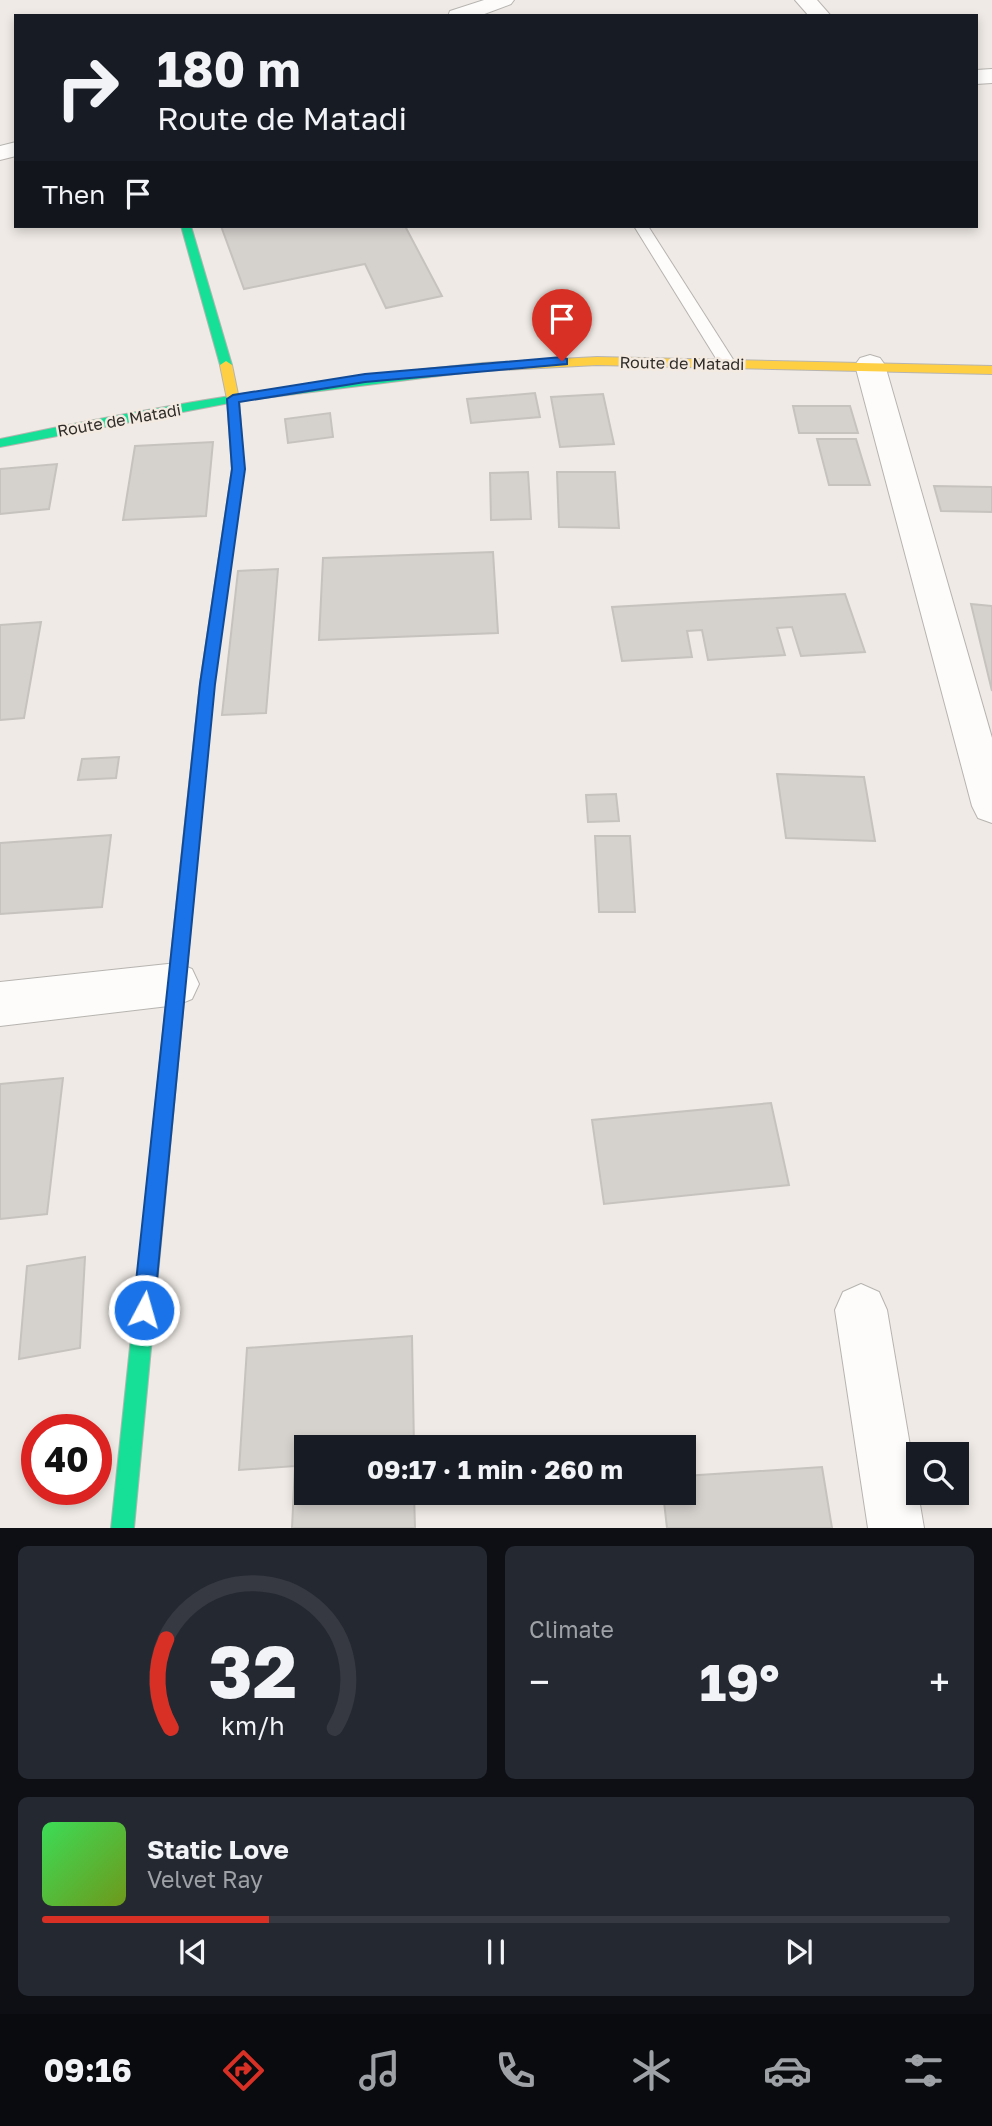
<!DOCTYPE html>
<html lang="en">
<head>
<meta charset="utf-8">
<style>
  :root { --surface:#171b24; --page:#242831; --text:#f1f3f6; --muted:#9ea1a6; --line:#363941; --accent:#d93025 }
  body { margin:0; font-family:"Golos Text",sans-serif; background:var(--page); color:var(--text); height:100vh; display:flex; flex-direction:column; font-size:26px; white-space:nowrap }
  * { box-sizing:border-box; margin:0 }
  p { font-size:23px; color:var(--muted) }
  .icon { flex:none; width:38px; height:38px; fill:none; stroke:currentColor; stroke-width:2; stroke-linecap:round; stroke-linejoin:round }
  .map { position:relative; height:1528px; overflow:hidden }
  .sheet { display:flex; flex-direction:column; gap:18px; padding:18px; background:#0d0f14; flex:1 }
  .sheet>* { flex:none }
  .top-card { position:absolute; left:14px; top:14px; width:964px; height:214px; border-radius:0px; box-shadow:0 4px 10px #0003; background:#171b24; color:var(--text); overflow:hidden }
  .buttons { position:absolute; left:906px; top:1442px; display:grid; gap:14px }
  .buttons a { display:grid; place-items:center; width:63px; height:63px; border-radius:0px; background:var(--surface); box-shadow:0 4px 10px #0003; font-size:35px }
  .speed { position:absolute; left:21px; top:1414px; display:flex; gap:14px; font-size:35px; font-weight:700; text-align:center }
  .speed>* { display:grid; place-content:center; width:91px; height:91px; border-radius:50%; background:var(--surface); box-shadow:0 4px 10px #0003; line-height:1 }
  .speed .limit { border:10px solid #d22; background:#fff; color:#111 }
  .pin { position:absolute; display:grid; place-items:center; width:60px; height:60px; color:#fff; margin:-72px -30px; border-radius:50% 50% 50% 0; rotate:-45deg; box-shadow:0 0 7px #0007 }
  .pin .icon { rotate:45deg }
  .me { position:absolute; width:77px; margin:-38px; rotate:6deg; stroke-linejoin:round; filter:drop-shadow(0 0 5px #0008) }
  .turn { display:flex; align-items:center; gap:24px; height:147px; padding:0 28px; font-size:32px }
  .turn .icon { width:91px; height:91px; stroke-width:2.5 }
  .turn b { display:block; font-size:49px; line-height:60px }
  .then { display:flex; align-items:center; height:66px; padding:0 28px; background:#0003; gap:14px; font-size:26px }
  .big { font-size:52px; font-weight:700; line-height:1.1 }
  .sheet .widget { flex:1; display:flex; flex-direction:column; justify-content:center; gap:10px; min-width:0; padding:0 24px; border-radius:10px; background:var(--page) }
  .sheet .dial { align-items:center; gap:0 }
  .dial svg { height:182px; overflow:visible; fill:none; stroke:var(--line); stroke-width:7; stroke-linecap:round; text-anchor:middle }
  .dial text { fill:var(--text); stroke:none }
  .song { display:flex; align-items:center; gap:21px }
  .cover { width:84px; height:84px; border-radius:10px; background:linear-gradient(135deg,hsl(130 70% 55%),hsl(80 70% 35%)) }
  .played { height:7px; border-radius:4px; background:linear-gradient(90deg,var(--accent) 25%,var(--line) 25%) }
  .keys { display:flex; justify-content:space-around; direction:ltr }
  .heat { display:flex; justify-content:space-between; align-items:center; font-size:38px; direction:ltr }
  .sheet .tiles { flex:1; display:grid; gap:18px; grid-template-columns:1fr 1fr }
  .widget:last-child { grid-column:span 2 }
  .trip { position:absolute; left:294px; top:1435px; width:402px; height:70px; border-radius:0px; background:var(--surface); box-shadow:0 4px 10px #0003; font-weight:700; line-height:70px; text-align:center }
  .dock { display:flex; height:112px; justify-content:space-around; align-items:center; background:#090b0e; color:var(--muted) }
  .dock .icon { width:49px; height:49px }
  .dock .on { color:var(--accent) }
  .dock b { font-size:32px; color:var(--text) }
  .map>svg:first-child { display:block }
</style>
</head>
<body>
<div class="map">
<svg width="992" height="1528" viewBox="0 0 992 1528">
  <rect width="100%" height="100%" fill="#efeae5"/>
  <path fill="#d5d1cd" stroke="#c6c2be" stroke-width="2" d="M221,226H405L442,296L386,308L365,264L244,289Z
    M535,393L540,417L471,423L467,399Z
    M603,394L614,444L560,447L551,397Z
    M793,406H850L858,433H799Z
    M330,413L333,437L288,443L285,419Z
    M817,439H856L870,485H829Z
    M213,442L206,516L123,520L135,446Z
    M57,464L49,509L0,514V469Z
    M528,472L531,519L491,520L490,473Z
    M557,472H615L619,528L559,527Z
    M934,486L992,487V512L941,511Z
    M493,552L498,633L319,640L323,558Z
    M278,569L266,713L222,715L238,571Z
    M845,594L865,652L801,656L792,627L777,628L785,655L708,660L702,630L687,631L692,657L622,661L612,607Z
    M971,604L992,606V691Z
    M41,622L24,718L0,720V625Z
    M119,757L116,778L78,780L82,759Z
    M777,774L864,777L875,841L786,838Z
    M616,794L619,821L588,822L586,795Z
    M111,835L102,907L0,914V843Z
    M595,836H630L635,912H599Z
    M63,1078L47,1214L0,1219V1084Z
    M771,1103L789,1185L604,1204L592,1120Z
    M85,1257L80,1348L19,1359L27,1266Z
    M412,1336L414,1447H306V1493H414L415,1528H292L295,1466L239,1470L247,1348Z
    M822,1467L832,1528H667L663,1493H684V1476Z"/>
  <g fill="none" stroke-linecap="round" stroke-linejoin="round">
    <defs>
      <path id="lane" d="M634,226H648L736,364L734,368H722Z"/>
      <path id="street" d="M484,0H514L511,4L479,16H448L450,11Z
        M795,0H817L831,16H809Z
        M992,69V83L976,84V70Z
        M16,142V156L0,160V146Z
        M870,355L880,358L885,365L992,738V823L978,818L972,806L855,365L860,358Z
        M177,963L192,969L199,984L192,999L177,1005L0,1026V982Z
        M861,1284L879,1292L887,1310L924,1528H868L835,1310L843,1292Z"/>
      <path id="fast" d="M181,226H191L232,365L230,368H222L220,365Z
        M483,363L487,364V370L240,401L0,447V439C160,405 320,379 483,363Z
        M191,834L197,836L199,841L134,1528H111L183,841L185,836Z"/>
      <path id="slow" d="M597,357L992,366V374L597,365L483,371L477,367L483,363Z
        M226,361L232,365L239,399L244,469L214,684L199,841L197,846L191,848L185,846L183,841L200,684L232,469L227,399L220,365Z"/>
    </defs>
    <use href="#lane" stroke="#b7b4b0" stroke-width="2"/>
    <use href="#street" stroke="#b7b4b0" stroke-width="2"/>
    <use href="#fast" stroke="#b7b4b0" stroke-width="2"/>
    <use href="#slow" stroke="#b7b4b0" stroke-width="2"/>
    <use href="#lane" fill="#fdfcfb" fill-rule="evenodd"/>
    <use href="#street" fill="#fdfcfb" fill-rule="evenodd"/>
    <use href="#fast" fill="#16e098" fill-rule="evenodd"/>
    <use href="#slow" fill="#ffcf43" fill-rule="evenodd"/>
  </g>
  <path fill="#1a73e8" stroke="#114b97" stroke-width="2" d="M562,357L567,359V364L365,382L239,402L245,469L215,684L154,1310L151,1318L144,1321L136,1318L133,1310L200,684L232,469L227,399L233,395L365,374Z"/>
  <g text-anchor="middle" dominant-baseline="central" stroke-width="5" stroke-linejoin="round" paint-order="stroke">
    <g font-size="16" fill="#2f2c28" stroke="#f3eae1">
      <text transform="translate(682 363) rotate(1)">Route de Matadi</text>
      <text transform="translate(119 420) rotate(-10)">Route de Matadi</text>
    </g>
  </g>
</svg>
<div class="buttons">
<a><svg class="icon" aria-label="search" viewBox="0 0 24 24"><circle cx="10" cy="10" r="6"/><path d="M15 15l6 6"/></svg></a>
</div>
<div class="speed"><div class="limit">40</div></div>
<div class="pin" style="left:562px;top:361px;background:#d93025"><svg class="icon" aria-label="arrive" viewBox="0 0 24 24"><path d="M6 21V4h12l-3 4 3 4H6"/></svg></div>
<svg class="me" style="left:144px;top:1310px" viewBox="-20 -20 40 40"><circle r="17" fill="#1a73e8" stroke="#fff" stroke-width="3"/><path d="M0-11L8 9 0 5-8 9z" fill="#fff"/></svg>
<div class="trip">09:17 · 1 min · 260 m</div>
<div class="top-card">
<div class="turn"><svg class="icon" aria-label="right" viewBox="0 0 24 24"><path d="M7 20v-9h11M14 6l5 5-5 5"/></svg><div><b>180 m</b>Route de Matadi</div></div>
<div class="then">Then<svg class="icon" aria-label="arrive" viewBox="0 0 24 24"><path d="M6 21V4h12l-3 4 3 4H6"/></svg></div>
</div>
</div>
<section class="sheet">
<div class="tiles">
<div class="widget dial"><svg viewBox="0 0 100 80">
<path d="M14 69A42 42 0 1 1 86 69"/>
<path d="M14 69A42 42 0 0 1 12 30" stroke="#d93025"/>
<text x="50" y="56" font-size="32" font-weight="700">32</text>
<text x="50" y="72" font-size="11">km/h</text>
</svg></div>
<div class="widget"><p>Climate</p>
<div class="heat"><a>−</a><b class="big">19°</b><a>+</a></div>
</div>
<div class="widget">
<div class="song"><i class="cover"></i><div><b>Static Love</b><p>Velvet Ray</p></div></div>
<div class="played"></div>
<div class="keys"><svg class="icon" aria-label="previous" viewBox="0 0 24 24"><path d="M18 5L8 12l10 7zM5 5v14"/></svg><svg class="icon" aria-label="pause" viewBox="0 0 24 24"><path d="M8 5v14M16 5v14"/></svg><svg class="icon" aria-label="next" viewBox="0 0 24 24"><path d="M6 5l10 7-10 7zM19 5v14"/></svg></div>
</div>
</div>
</section>
<nav class="dock">
<b>09:16</b>
<svg class="icon on" aria-label="directions" viewBox="0 0 24 24"><path d="M12 3l9 9-9 9-9-9zM9 14v-3h6M13 9l2 2-2 2"/></svg>
<svg class="icon" aria-label="music" viewBox="0 0 24 24"><path d="M9 18V5l10-2v13"/><circle cx="6" cy="18" r="3"/><circle cx="16" cy="16" r="3"/></svg>
<svg class="icon" aria-label="phone" viewBox="0 0 24 24"><path d="M5 4h4l2 5-3 2q2 4 5 5l2-3 5 2v4C11 20 4 13 5 4z"/></svg>
<svg class="icon" aria-label="climate" viewBox="0 0 24 24"><path d="M12 3v18M4 7l16 10M4 17L20 7"/></svg>
<svg class="icon" aria-label="car" viewBox="0 0 24 24"><path d="M5 17H2v-5l4-1 3-4h7l3 4 3 1v5h-3M9 17h6M6 11h13"/><circle cx="7" cy="17" r="2"/><circle cx="17" cy="17" r="2"/></svg>
<svg class="icon" aria-label="filters" viewBox="0 0 24 24"><path d="M4 7h16M4 17h16"/><circle cx="9" cy="7" r="2"/><circle cx="15" cy="17" r="2"/></svg>
</nav>
</body>
</html>
